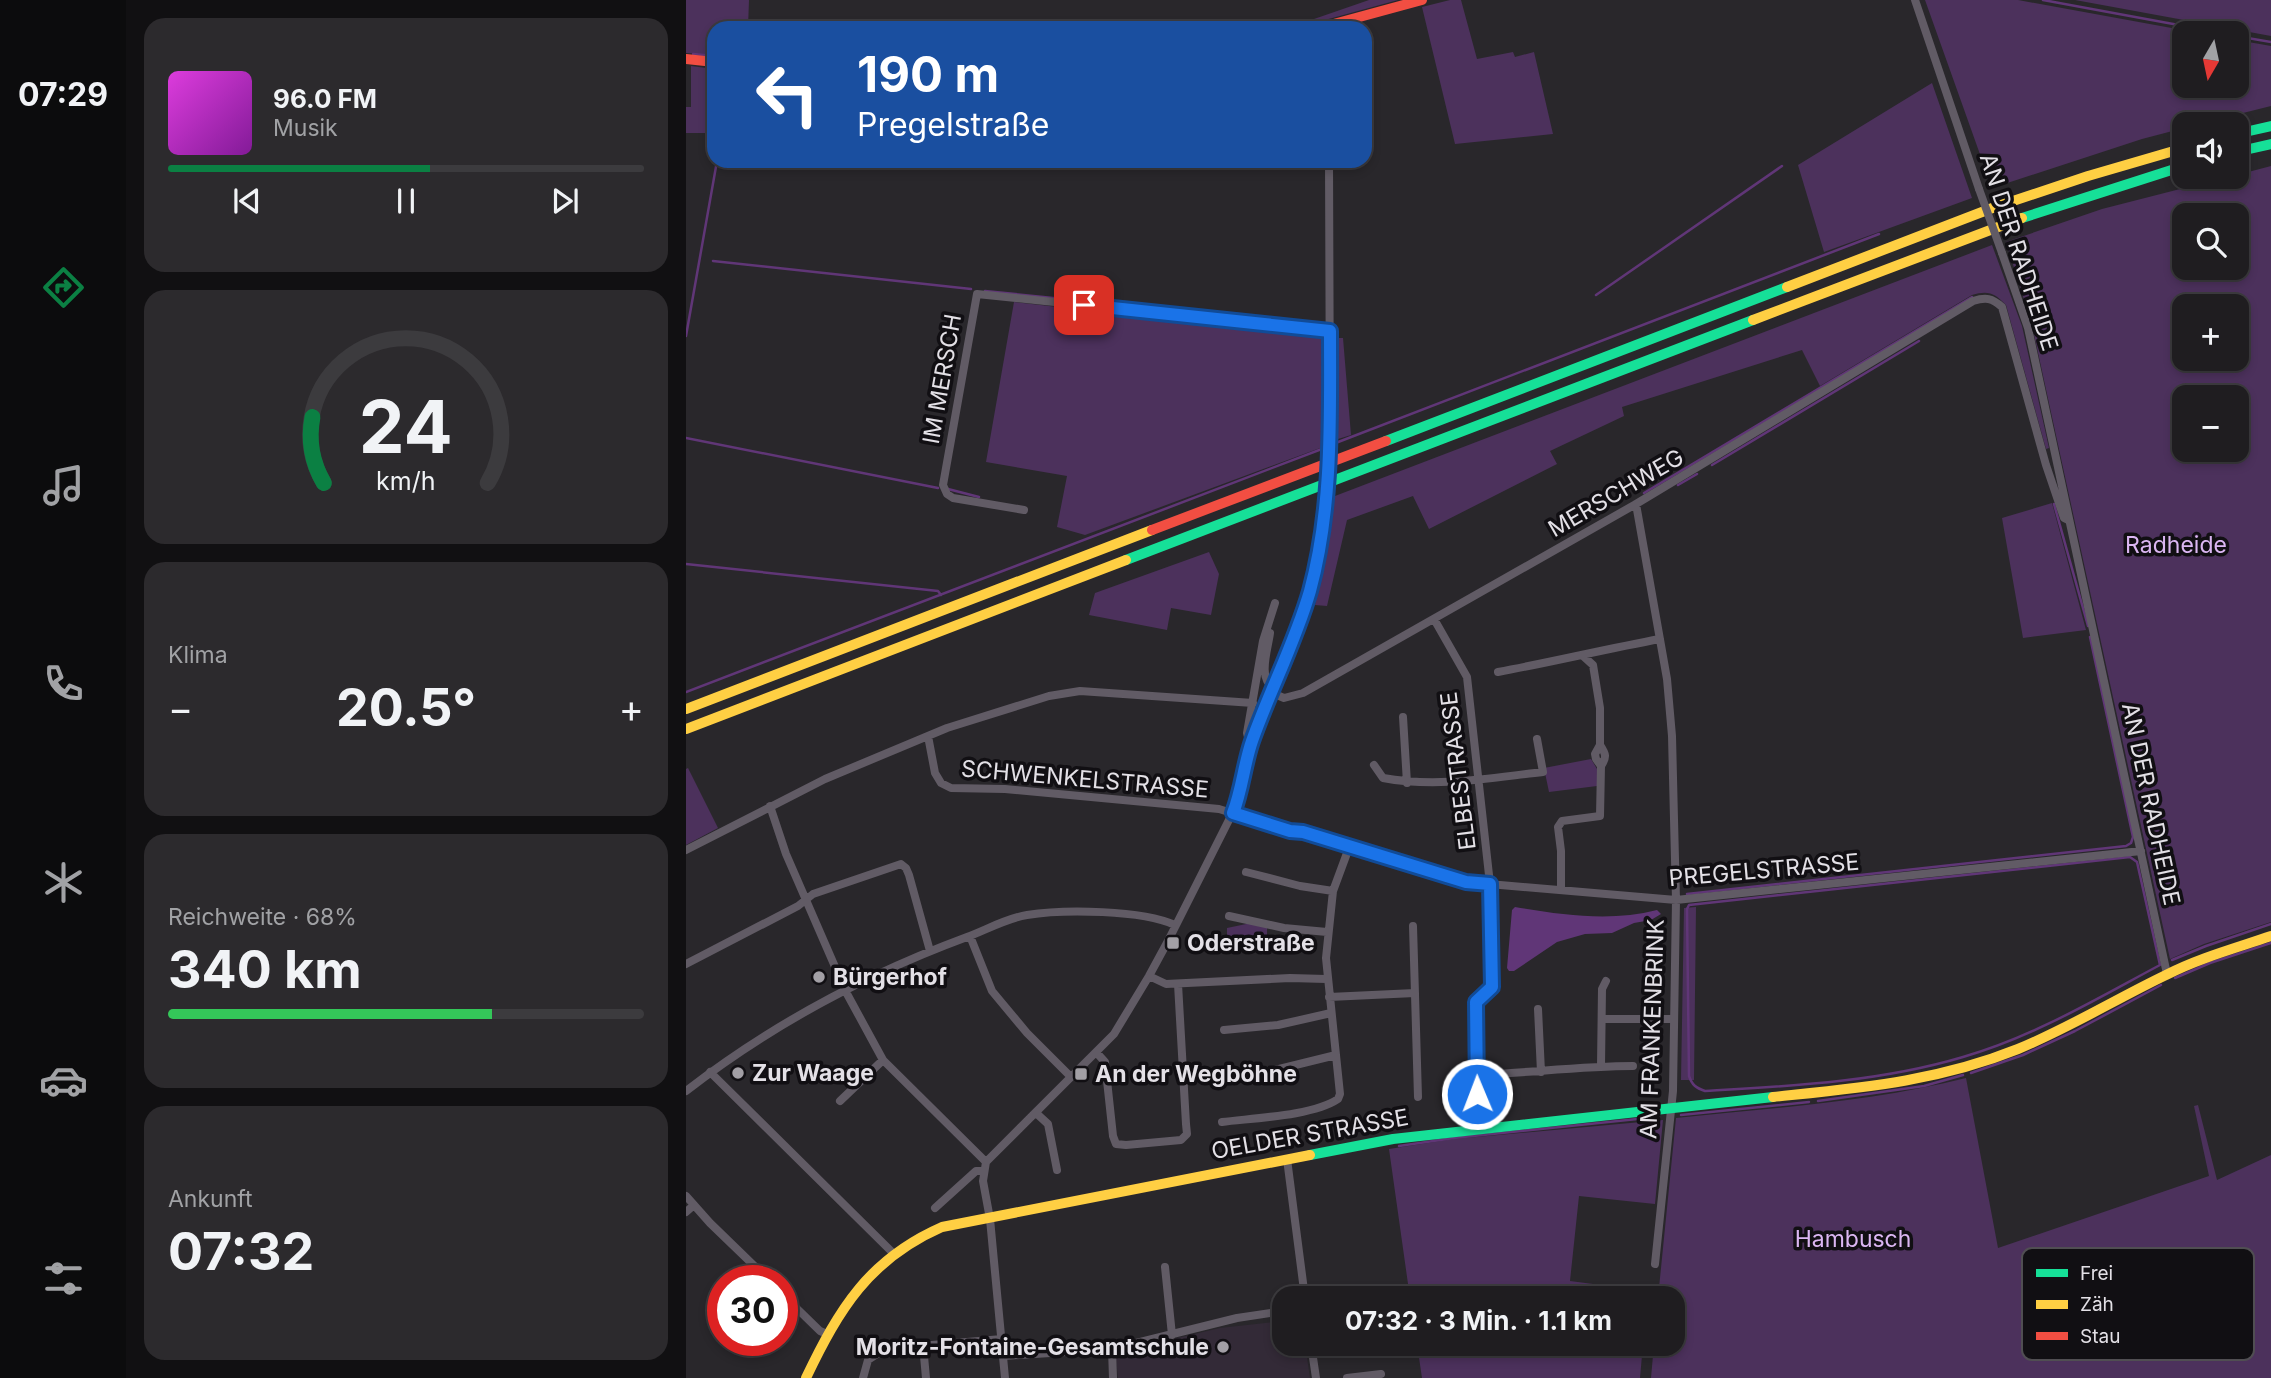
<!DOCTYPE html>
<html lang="de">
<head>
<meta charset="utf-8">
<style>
  :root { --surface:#1f1d20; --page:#2c2a2d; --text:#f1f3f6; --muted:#a1a2a5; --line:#3c3b3e; --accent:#0b8043 }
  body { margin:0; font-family:Inter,sans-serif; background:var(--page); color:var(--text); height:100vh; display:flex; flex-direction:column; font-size:26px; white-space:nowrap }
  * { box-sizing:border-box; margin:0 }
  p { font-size:23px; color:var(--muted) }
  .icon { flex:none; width:38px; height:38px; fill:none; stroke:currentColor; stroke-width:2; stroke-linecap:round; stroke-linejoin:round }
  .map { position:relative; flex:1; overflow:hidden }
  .sheet { display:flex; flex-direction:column; gap:18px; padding:18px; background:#111012; width:560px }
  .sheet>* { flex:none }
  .top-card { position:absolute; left:21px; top:21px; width:665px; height:147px; border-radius:21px; box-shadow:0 4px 10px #0003,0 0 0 2px var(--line); background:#1a4fa0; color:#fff; overflow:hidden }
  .needle { width:46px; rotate:189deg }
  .buttons { position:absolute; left:1486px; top:21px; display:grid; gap:14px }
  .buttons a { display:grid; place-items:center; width:77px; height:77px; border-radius:14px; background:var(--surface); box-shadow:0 4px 10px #0003,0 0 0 2px var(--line); font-size:35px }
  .speed { position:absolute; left:21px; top:1265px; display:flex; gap:14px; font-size:35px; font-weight:700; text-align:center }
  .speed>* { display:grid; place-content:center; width:91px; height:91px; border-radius:50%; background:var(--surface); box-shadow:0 4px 10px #0003,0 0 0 2px var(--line); line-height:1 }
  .speed .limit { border:10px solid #d22; background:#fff; color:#111 }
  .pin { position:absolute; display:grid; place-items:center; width:60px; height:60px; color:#fff; margin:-30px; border-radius:14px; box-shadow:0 4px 10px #0006 }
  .me { position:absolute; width:77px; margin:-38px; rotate:359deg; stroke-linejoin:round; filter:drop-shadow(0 0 5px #0008) }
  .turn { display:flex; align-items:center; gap:24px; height:147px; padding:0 35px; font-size:32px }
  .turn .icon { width:91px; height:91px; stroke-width:2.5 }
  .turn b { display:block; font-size:49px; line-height:60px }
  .big { font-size:52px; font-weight:700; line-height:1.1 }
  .sheet .widget { flex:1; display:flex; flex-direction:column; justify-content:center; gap:10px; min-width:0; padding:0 24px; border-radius:21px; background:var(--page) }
  .sheet .dial { align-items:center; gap:0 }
  .dial svg { height:182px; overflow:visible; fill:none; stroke:var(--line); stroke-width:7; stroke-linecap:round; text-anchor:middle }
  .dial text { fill:var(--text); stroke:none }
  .song { display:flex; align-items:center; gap:21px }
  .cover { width:84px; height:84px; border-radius:10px; background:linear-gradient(135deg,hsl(300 70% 55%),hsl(290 70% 35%)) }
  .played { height:7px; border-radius:4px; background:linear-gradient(90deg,var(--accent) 55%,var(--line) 55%) }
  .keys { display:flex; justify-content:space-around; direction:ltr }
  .heat { display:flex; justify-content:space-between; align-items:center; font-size:38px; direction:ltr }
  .charge { height:10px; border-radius:5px; background:linear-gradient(90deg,#34c759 68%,var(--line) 0) }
  .trip { position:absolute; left:586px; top:1286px; width:413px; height:70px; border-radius:21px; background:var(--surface); box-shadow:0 4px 10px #0003,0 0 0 2px var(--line); font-weight:700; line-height:70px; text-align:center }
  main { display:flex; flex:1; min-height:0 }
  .menu { display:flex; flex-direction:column; width:126px; justify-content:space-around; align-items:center; background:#0c0c0d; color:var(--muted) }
  .menu .icon { width:49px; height:49px }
  .menu .selected { color:var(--accent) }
  .menu b { font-size:32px; color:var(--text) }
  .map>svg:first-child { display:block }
</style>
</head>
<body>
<main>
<nav class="menu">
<b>07:29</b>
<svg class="icon selected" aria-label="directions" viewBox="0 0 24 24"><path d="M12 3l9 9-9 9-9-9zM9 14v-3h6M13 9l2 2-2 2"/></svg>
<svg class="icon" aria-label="music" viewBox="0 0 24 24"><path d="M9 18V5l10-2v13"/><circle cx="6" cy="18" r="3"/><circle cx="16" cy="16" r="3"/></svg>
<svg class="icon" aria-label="phone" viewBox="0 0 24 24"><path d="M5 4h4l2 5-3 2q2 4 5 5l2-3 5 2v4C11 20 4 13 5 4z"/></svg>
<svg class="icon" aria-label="climate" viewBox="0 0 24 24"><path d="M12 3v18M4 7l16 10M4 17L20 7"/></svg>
<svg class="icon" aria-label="car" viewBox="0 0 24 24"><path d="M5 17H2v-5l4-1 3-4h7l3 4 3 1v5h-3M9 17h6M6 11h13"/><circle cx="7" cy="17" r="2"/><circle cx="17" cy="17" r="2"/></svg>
<svg class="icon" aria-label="filters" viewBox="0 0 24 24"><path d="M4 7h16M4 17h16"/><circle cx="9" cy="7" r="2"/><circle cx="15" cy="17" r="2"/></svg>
</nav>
<section class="sheet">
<div class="widget">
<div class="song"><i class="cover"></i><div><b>96.0 FM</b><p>Musik</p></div></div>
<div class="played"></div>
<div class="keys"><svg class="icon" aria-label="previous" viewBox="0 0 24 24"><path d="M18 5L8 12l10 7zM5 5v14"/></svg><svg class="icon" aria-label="pause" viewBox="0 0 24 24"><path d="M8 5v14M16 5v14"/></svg><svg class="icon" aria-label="next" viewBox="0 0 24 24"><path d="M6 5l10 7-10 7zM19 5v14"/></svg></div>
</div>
<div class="widget dial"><svg viewBox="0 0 100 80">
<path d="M14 69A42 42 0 1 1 86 69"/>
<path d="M14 69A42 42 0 0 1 9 40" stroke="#0b8043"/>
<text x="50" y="56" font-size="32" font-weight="700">24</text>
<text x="50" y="72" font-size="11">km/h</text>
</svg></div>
<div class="widget"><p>Klima</p>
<div class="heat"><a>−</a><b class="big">20.5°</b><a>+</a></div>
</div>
<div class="widget"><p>Reichweite · 68%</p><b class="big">340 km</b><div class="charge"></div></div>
<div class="widget"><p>Ankunft</p><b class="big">07:32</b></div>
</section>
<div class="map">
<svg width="1585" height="1378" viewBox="0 0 1585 1378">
  <rect width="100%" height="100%" fill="#29272b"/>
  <path fill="#332a37" d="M598,1321V1344H619L624,1378H432L430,1359L432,1354L441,1350L534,1328Z"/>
  <path fill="#4c315c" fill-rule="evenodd" d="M0,0H63L62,28H28V55L0,53Z
    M683,0H712L628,23V19Z
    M764,0H775L791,59L827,52L829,57L848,52L867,134L769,144L736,7Z
    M1239,0H1332L1513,33H1498V86H1550L1551,40L1585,46V106L1513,124H1498V128L1456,139L1306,188Z
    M1389,0H1585V36Z
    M5,66L28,69V133H0V107H5Z
    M1246,83L1286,198L1138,252L1112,165Z
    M1585,166V922L1518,944L1484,959L1346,325L1320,242L1416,209L1541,177H1550L1551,175ZM1498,215H1550V268H1498ZM1498,306H1550V359H1498ZM1498,397H1550V450H1498Z
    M1306,245L1336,326L1363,448L1360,449L1320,305C1309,293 1302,290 1286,295L1134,386L1116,350L936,407L938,416L864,451L871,464L743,529L727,496L661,520L641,606L629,605L649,496Z
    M328,302L638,337L637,447L399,535L371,527L381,476L300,462Z
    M652,338H657L665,435L652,439Z
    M1366,503L1400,630L1337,638L1316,518Z
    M523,552L533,574L525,615L485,608L481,630L403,615L409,593Z
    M905,759L911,769V786L863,792L858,768Z
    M2,768L32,828L0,845V769Z
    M1010,907L1008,1080H995L998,908Z
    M565,923L581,927V942H541V928Z
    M1280,1078L1312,1248L1523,1176L1508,1106L1512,1105L1531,1180L1585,1155V1378H965L968,1344H987V1298H972L990,1118C1087,1108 1185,1102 1280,1078Z
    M977,1120L969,1204L893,1196L884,1281L961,1291L960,1298H724L703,1149L768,1139Z
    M731,1344H957L954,1378H736Z"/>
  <path fill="#603677" d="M829,907C876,915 925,922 971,910L975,914L965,920L948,923L926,933L899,934L871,942L828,971H823L821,968L826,910Z"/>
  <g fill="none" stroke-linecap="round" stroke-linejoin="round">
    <path stroke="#603677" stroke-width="2.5" d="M1357,0L1536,33
      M614,28L634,23
      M1550,36L1585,42
      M7,54L28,56
      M27,261L285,289
      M299,291L397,301
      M910,295L1096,166
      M0,336L31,161
      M0,438L252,488
      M647,444L1193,234
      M1026,465L1233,341
      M992,485L1011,474
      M262,489L293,497
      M958,493L1286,297
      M1368,504L1402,626
      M0,564L252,591L255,595
      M0,692L641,447
      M1444,857L1451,862L1474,965C1410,999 1347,1037 1277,1057C1193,1082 1106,1086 1019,1091C1010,1088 1006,1085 1003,1076L1001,909L1003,905Z
      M1001,894L1440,846L1445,843L1447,837L1404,637
      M1486,960L1520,946L1585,924
      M1489,978L1524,963L1585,943
      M1285,1073L1337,1055L1389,1031L1475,985
      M1132,1101L1238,1086L1277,1075
      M995,1115L1123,1102
      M713,1146L768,1138L961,1118"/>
    <path stroke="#615b65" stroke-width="8" d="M1229,0L1293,189
      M643,161L644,433
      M1316,253L1342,328L1481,974
      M950,504L981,679L986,736L988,819L990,900L987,1091L969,1264
      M338,510L267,498L261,494L257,485L291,294L644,331
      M748,619L781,677L804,884L805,987L790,1001L791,1113
      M584,633C582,649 571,679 588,688
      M896,655L907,665L914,708V745L909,754L910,759L915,766
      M812,672C866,662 920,649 974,639
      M586,693L598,698L617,693L950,504L1287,301C1300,297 1306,298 1316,307L1360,465L1378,518L1382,520
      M717,717L721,783
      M242,736L249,773L255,783L265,788L319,789L533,809L604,831L617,832L780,882L990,900L1455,851
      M567,740L562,737L561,733L577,641L589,603
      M688,765L697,778C751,788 803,778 857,772L851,739
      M84,806L100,854L160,992L197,1060L300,1162
      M0,850L139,779L261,728L363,696L394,691L567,703
      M560,872L614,886L647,891
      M875,890V851L872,827L876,821L914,816L915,766C921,757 920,754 914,745
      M543,916L598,928L641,932
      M727,926L732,1097
      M284,936L306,991L341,1033L385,1077
      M0,964L112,906L127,894L215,864L220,868L223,875L244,951
      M463,976L480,984L604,978L640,979
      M643,997L729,993
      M852,1009L855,1072
      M916,1019H988
      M538,1030L592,1025L645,1013
      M410,1052L419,1062L427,1136L430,1144L440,1145L495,1140L501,1134L500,1124L492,984
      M915,1066L916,989L920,981
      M24,1072L207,1253
      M790,1075C843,1073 895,1066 947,1066
      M537,1076L589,1070L650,1055
      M0,1091C84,1026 181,974 281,937C300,930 321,918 341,915C378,909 456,910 489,925
      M154,1101L197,1060
      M350,1113L362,1124L371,1170
      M536,1122C567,1118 627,1116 652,1099L654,1094L640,958L647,891L664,845
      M601,1159L619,1298
      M0,1196L24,1223L84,1281
      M249,1208L290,1171H298
      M0,1212L8,1205
      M479,1267L486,1335
      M96,1294L134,1331L141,1334
      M654,1298L712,1290
      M625,1344L630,1378
      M237,1345L240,1378
      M426,1349L427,1378
      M317,1356L426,1349L551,1318L598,1311
      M177,1378L182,1360L199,1349L316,1339
      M319,1378L304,1219L297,1181L300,1162L428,1034L463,976L482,941L551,804L558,766L567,740L610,635L624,590L639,514
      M661,1378L695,1374"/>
    <path stroke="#16e098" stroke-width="10" d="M1550,134L1585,126
      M1550,152L1585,144
      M1336,218L1498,166
      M700,441L1101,287
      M440,560L1067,320
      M624,1155L707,1139L1087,1097"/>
    <path stroke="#ffcf43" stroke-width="10" d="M1101,287L1309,207L1402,176L1498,148
      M1067,320L1336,218
      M0,709L466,530
      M0,729L440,560
      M1087,1097C1173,1088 1250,1082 1332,1049C1383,1028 1430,999 1480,975C1513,958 1550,948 1585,936
      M120,1378C153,1309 183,1259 256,1227L624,1155"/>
    <path stroke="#f24e42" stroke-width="10" d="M633,28L736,0
      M0,59L28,62
      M466,530L700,441"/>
    <path stroke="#615b65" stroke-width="8" d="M1293,189L1316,253
      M639,514L644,433"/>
  </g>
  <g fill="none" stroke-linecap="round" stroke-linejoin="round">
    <defs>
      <path id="route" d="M398,305L644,331C644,418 647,506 624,591C609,643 584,690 566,741C558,764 556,790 547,813L604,831L617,832L780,882L804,884L806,987L790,1002L791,1094"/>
    </defs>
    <use href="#route" stroke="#114b97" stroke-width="18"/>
    <use href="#route" stroke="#1a73e8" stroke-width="12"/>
  </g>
  <g fill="#a29fa5" stroke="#110f13" stroke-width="2.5">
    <rect x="480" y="936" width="14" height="14" rx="3.5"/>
    <circle cx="133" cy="977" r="7"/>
    <circle cx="52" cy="1073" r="7"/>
    <rect x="388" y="1067" width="14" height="14" rx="3.5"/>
    <circle cx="537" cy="1347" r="7"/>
  </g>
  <g text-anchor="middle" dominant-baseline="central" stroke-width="7" stroke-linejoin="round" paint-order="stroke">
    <g font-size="23" fill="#e3e0e6" stroke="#110f13">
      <text transform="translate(1333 252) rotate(72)">AN DER RADHEIDE</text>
      <text transform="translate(256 379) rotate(-80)">IM MERSCH</text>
      <text transform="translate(930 493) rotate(-30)">MERSCHWEG</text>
      <text transform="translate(772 771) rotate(-97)">ELBESTRASSE</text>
      <text transform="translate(399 779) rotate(5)">SCHWENKELSTRASSE</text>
      <text transform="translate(1465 804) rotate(78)">AN DER RADHEIDE</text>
      <text transform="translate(1078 870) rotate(-5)">PREGELSTRASSE</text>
      <text transform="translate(966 1029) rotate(-88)">AM FRANKENBRINK</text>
      <text transform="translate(624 1134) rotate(-10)">OELDER STRASSE</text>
    </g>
    <g font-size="23" fill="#dbb6f2" stroke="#110f13">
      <text x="1490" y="545">Radheide</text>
      <text x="1167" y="1239">Hambusch</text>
    </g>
    <g font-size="23" font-weight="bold" fill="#e3e0e6" stroke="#110f13" text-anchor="start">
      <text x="501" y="943">Oderstraße</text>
      <text x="147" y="977">Bürgerhof</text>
      <text x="66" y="1073">Zur Waage</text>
      <text x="409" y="1074">An der Wegböhne</text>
      <text x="523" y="1347" text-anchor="end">Moritz-Fontaine-Gesamtschule</text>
    </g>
  </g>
  <rect x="1336" y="1248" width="232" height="112" rx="10" fill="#110f13" stroke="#504e52" stroke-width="2"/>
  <rect x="1350" y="1269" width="32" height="8" fill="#16e098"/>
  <rect x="1350" y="1300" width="32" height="9" fill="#ffcf43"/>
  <rect x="1350" y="1332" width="32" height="8" fill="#f24e42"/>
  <g font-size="19" fill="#e3e0e6">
    <text x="1394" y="1280">Frei</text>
    <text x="1394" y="1311">Zäh</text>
    <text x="1394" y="1343">Stau</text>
  </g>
</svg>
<div class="buttons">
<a><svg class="needle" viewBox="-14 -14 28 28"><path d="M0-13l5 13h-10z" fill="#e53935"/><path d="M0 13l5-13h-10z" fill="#a1a2a5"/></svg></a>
<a><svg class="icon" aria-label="sound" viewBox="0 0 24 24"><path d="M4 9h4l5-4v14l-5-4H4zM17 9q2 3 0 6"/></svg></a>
<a><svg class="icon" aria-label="search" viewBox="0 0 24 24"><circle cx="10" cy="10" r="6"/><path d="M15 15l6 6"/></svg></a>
<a>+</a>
<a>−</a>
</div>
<div class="speed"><div class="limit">30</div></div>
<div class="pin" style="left:398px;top:305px;background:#d93025"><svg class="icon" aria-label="arrive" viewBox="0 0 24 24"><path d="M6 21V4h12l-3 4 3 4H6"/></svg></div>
<svg class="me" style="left:791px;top:1094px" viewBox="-20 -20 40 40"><circle r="17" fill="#1a73e8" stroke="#fff" stroke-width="3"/><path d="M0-11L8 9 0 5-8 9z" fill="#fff"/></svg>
<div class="trip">07:32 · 3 Min. · 1.1 km</div>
<div class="top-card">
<div class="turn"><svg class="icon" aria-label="left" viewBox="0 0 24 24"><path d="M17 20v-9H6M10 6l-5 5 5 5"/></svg><div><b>190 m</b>Pregelstraße</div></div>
</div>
</div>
</main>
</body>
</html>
